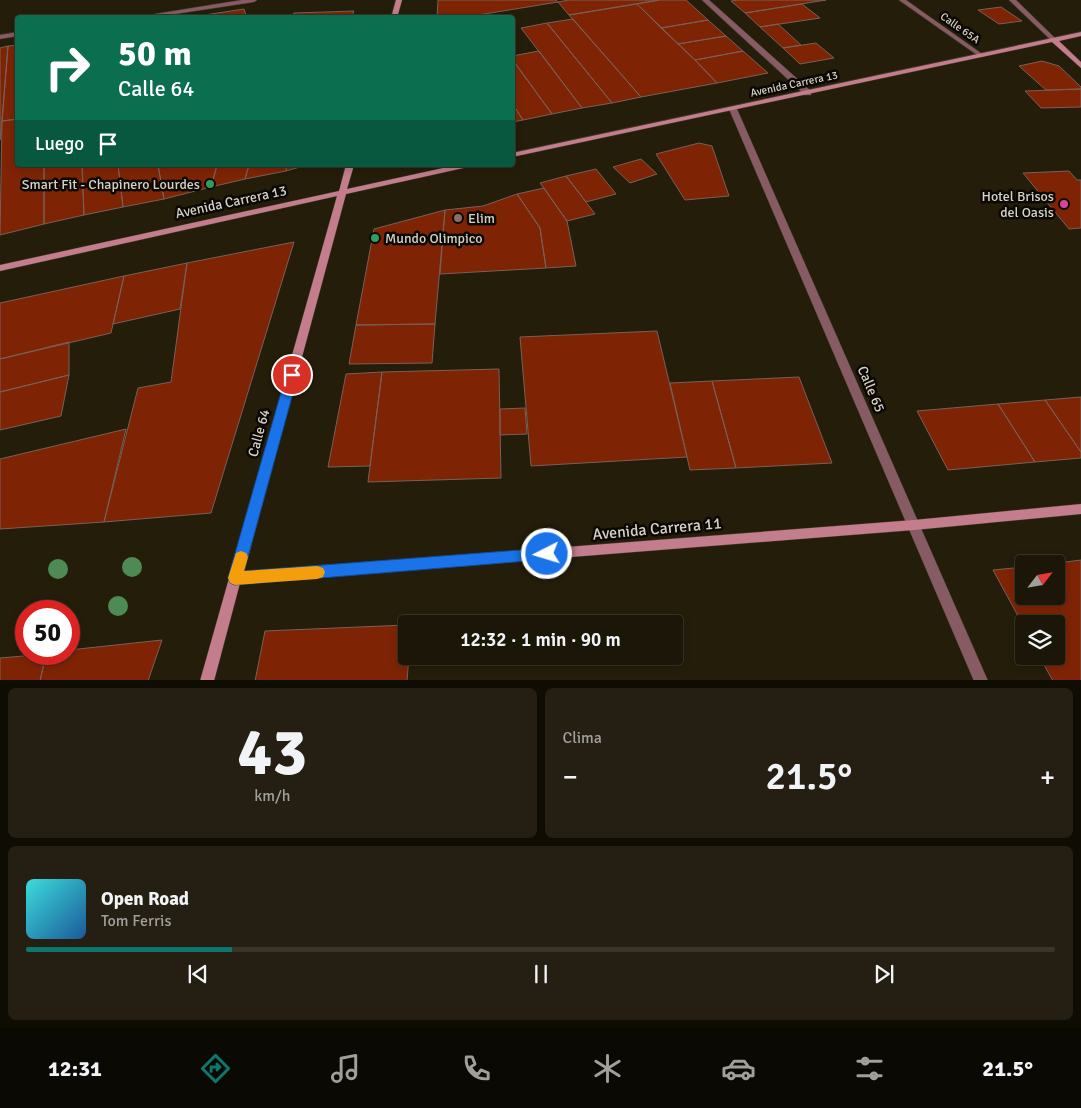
<!DOCTYPE html>
<html lang="es">
<head>
<meta charset="utf-8">
<style>
  :root { --surface:#1b1608; --page:#241f12; --text:#f1f3f6; --muted:#a09f9c; --line:#393529; --accent:#0f766e }
  body { margin:0; font-family:Signika,sans-serif; background:var(--page); color:var(--text); height:100vh; display:flex; flex-direction:column; font-size:19px; white-space:nowrap }
  * { box-sizing:border-box; margin:0 }
  p { font-size:16px; color:var(--muted) }
  .icon { flex:none; width:28px; height:28px; fill:none; stroke:currentColor; stroke-width:2; stroke-linecap:round; stroke-linejoin:round }
  .map { position:relative; height:680px; overflow:hidden }
  .panel { display:flex; flex-direction:column; gap:8px; padding:8px; background:#0f0c04; flex:1 }
  .panel>* { flex:none }
  .top-card { position:absolute; left:15px; top:15px; width:500px; height:152px; border-radius:5px; box-shadow:0 2px 8px #0003,0 0 0 1px var(--line); background:#0b6e4f; color:#fff; overflow:hidden }
  .needle { width:32px; rotate:59deg }
  .tools { position:absolute; left:1015px; top:555px; display:grid; gap:10px }
  .tools a { display:grid; place-items:center; width:50px; height:50px; border-radius:5px; background:var(--surface); box-shadow:0 2px 8px #0003,0 0 0 1px var(--line); font-size:25px }
  .speed { position:absolute; left:15px; top:600px; display:flex; gap:10px; font-size:25px; font-weight:700; text-align:center }
  .speed>* { display:grid; place-content:center; width:65px; height:65px; border-radius:50%; background:var(--surface); box-shadow:0 2px 8px #0003,0 0 0 1px var(--line); line-height:1 }
  .speed .limit { border:8px solid #d22; background:#fff; color:#111 }
  .pin { position:absolute; display:grid; place-items:center; width:42px; height:42px; color:#fff; margin:-21px; border:2px solid #fff; border-radius:50%; box-shadow:0 1px 5px #0007 }
  .me { position:absolute; width:55px; margin:-28px; rotate:265deg; stroke-linejoin:round; filter:drop-shadow(0 0 4px #0008) }
  .turn { display:flex; align-items:center; gap:18px; height:105px; padding:0 20px; font-size:22px }
  .turn .icon { width:65px; height:65px; stroke-width:2.5 }
  .turn b { display:block; font-size:35px; line-height:42px }
  .then { display:flex; align-items:center; height:48px; padding:0 20px; background:#0003; gap:10px; font-size:19px }
  .big { font-size:38px; font-weight:600; line-height:1.1 }
  .panel .widget { flex:1; display:flex; flex-direction:column; justify-content:center; gap:8px; min-width:0; padding:0 18px; border-radius:8px; background:var(--page) }
  .panel .dial { align-items:center; gap:0 }
  .dial b { font-size:65px; line-height:1 }
  .song { display:flex; align-items:center; gap:15px }
  .cover { width:60px; height:60px; border-radius:8px; background:linear-gradient(135deg,hsl(180 70% 55%),hsl(210 70% 35%)) }
  .played { height:5px; border-radius:2px; background:linear-gradient(90deg,var(--accent) 20%,var(--line) 20%) }
  .keys { display:flex; justify-content:space-around; direction:ltr }
  .heat { display:flex; justify-content:space-between; align-items:center; font-size:28px; direction:ltr }
  .panel .tiles { flex:1; display:grid; gap:8px; grid-template-columns:1fr 1fr }
  .widget:last-child { grid-column:span 2 }
  .trip { position:absolute; left:398px; top:615px; width:285px; height:50px; border-radius:5px; background:var(--surface); box-shadow:0 2px 8px #0003,0 0 0 1px var(--line); font-weight:600; line-height:50px; text-align:center }
  .tab-bar { display:flex; height:80px; justify-content:space-around; align-items:center; background:#0b0903; color:var(--muted) }
  .tab-bar .icon { width:35px; height:35px }
  .tab-bar .active { color:var(--accent) }
  .tab-bar b { font-size:22px; color:var(--text) }
  .map>svg:first-child { display:block }
</style>
</head>
<body>
<div class="map">
<svg width="1081" height="681" viewBox="0 0 1081 681">
  <rect width="100%" height="100%" fill="#241d0a"/>
  <path fill="#7e2405" stroke="#786059" d="M438,0H556L558,2L460,18H437Z
    M569,0H659L569,15L558,2Z
    M659,0H686L708,20L661,28L637,4Z
    M738,0H826L745,13L731,1Z
    M637,4L695,60L717,83L641,97L569,15Z
    M802,4L820,18L760,27L745,13Z
    M1001,7L1022,21L999,24L978,10Z
    M244,9L247,18L191,17Z
    M354,11L351,18H290L294,13Z
    M573,19L641,97L612,103L547,23Z
    M708,20L726,36L678,44L661,28Z
    M547,23L612,103L582,108L521,28Z
    M778,24L801,45L783,48L760,27Z
    M726,36L743,51L695,60L678,44Z
    M816,43L834,58L800,64L783,48Z
    M18,45V119L2,121L8,46Z
    M8,46L2,121L0,140V48Z
    M539,51L582,108L552,114L512,59V56Z
    M743,51L768,73L717,83L695,60Z
    M512,59L552,114L523,120L512,103Z
    M1042,61L1059,66L1081,87V89L1046,90L1019,66Z
    M1081,89V107L1041,108L1025,91Z
    M512,103L523,120L512,122Z
    M18,119V165H44V224L0,235L2,121Z
    M699,143L712,146L729,196L685,200L656,154Z
    M641,159L657,174L630,183L613,167Z
    M44,165H82L84,215L44,224Z
    M82,165H118L123,207L84,215Z
    M118,165H158L164,199L123,207Z
    M158,165H217L211,187L164,199Z
    M217,165H249L245,179L211,187Z
    M249,165H287L286,171L245,179Z
    M287,165H307L286,171Z
    M596,169L616,194L586,202L566,176Z
    M1069,171L1077,180H1081V228L1069,229L1023,173Z
    M566,176L586,202L595,214L567,221L540,183Z
    M544,188L567,221L576,266L546,268L540,228L517,194Z
    M517,194L540,228L546,268L440,274L445,210L483,206Z
    M445,210L435,324L356,325L374,229Z
    M294,242L211,513L104,522L138,388L171,382L187,263Z
    M187,263L180,309L113,324L124,276Z
    M124,276L111,333L0,359V303Z
    M435,324L432,363L349,364L356,325Z
    M657,331L687,457L531,466L520,337Z
    M69,342V375L0,392V359Z
    M499,369L501,478L368,482L382,372Z
    M382,372L370,466L328,467L346,374Z
    M69,375L61,416L0,430V392Z
    M799,377L832,463L736,468L712,381Z
    M712,381L736,468L690,470L670,383Z
    M1081,397V452L1045,400Z
    M1045,400L1081,452V458L1035,462L998,404Z
    M998,404L1035,462L948,470L917,411Z
    M525,408L527,434L500,435V409Z
    M126,429L104,522L0,529V459Z
    M1081,560V681H1053L1039,656H1056V624H1024V627L993,570L1024,567V596H1056V564H1050Z
    M406,625V656H409L407,681H255L265,631Z
    M162,640L148,681H40L46,654H69V650Z
    M46,654L40,681H0V658Z"/>
  <g fill="none" stroke-linecap="round" stroke-linejoin="round">
    <defs>
      <path id="lane" d="M242,0H257L254,2L149,18H130Z
        M18,32V36L0,39V35Z"/>
      <path id="street" d="M702,0H709L811,91V95H805Z
        M899,0H906L985,56L980,57Z
        M1009,0H1016L1056,39V41H1052Z
        M730,107H736L737,109L988,681H974L729,109Z"/>
      <path id="secondary" d="M396,0H402L397,18H391Z
        M1081,32V36L1059,41L1081,62V68L1052,42L512,157V153Z
        M346,165H354L347,189L457,165H472L468,167L346,194L244,572L914,520L1081,504V514L914,530L240,583L214,681H200L337,196L0,271V265L339,191Z"/>
    </defs>
    <use href="#lane" stroke="#403a28" stroke-width="1"/>
    <use href="#street" stroke="#403a28" stroke-width="1"/>
    <use href="#secondary" stroke="#403a28" stroke-width="1"/>
    <use href="#lane" fill="#865b64" fill-rule="evenodd"/>
    <use href="#street" fill="#865b64" fill-rule="evenodd"/>
    <use href="#secondary" fill="#c37d8c" fill-rule="evenodd"/>
  </g>
  <g fill="#4d8a54">
    <circle cx="132" cy="567" r="10"/>
    <circle cx="58" cy="569" r="10"/>
    <circle cx="118" cy="606" r="10"/>
  </g>
  <path fill="#1a73e8" stroke="#114b97" d="M292,370L298,375L244,571L547,548L552,550L554,554L552,559L235,585L230,583L228,578L286,375Z"/>
  <path fill="#f59e0b" d="M241,551L246,553L248,557L244,571L317,566L323,568L325,572L323,577L317,579L235,585L230,583L228,578L236,553Z"/>
  <g fill="#2e9e5b" stroke="#0b0803" stroke-width="2">
    <circle cx="210" cy="184" r="5"/>
    <circle cx="375" cy="238" r="5"/>
  </g>
  <circle fill="#d1479c" stroke="#0b0803" stroke-width="2" cx="1064" cy="204" r="5"/>
  <circle fill="#8d6e63" stroke="#0b0803" stroke-width="2" cx="458" cy="218" r="5"/>
  <g text-anchor="middle" dominant-baseline="central" stroke-width="5" stroke-linejoin="round" paint-order="stroke">
    <g font-size="11" fill="#d6d1c6" stroke="#0b0803">
      <text transform="translate(960 28) rotate(35)">Calle 65A</text>
      <text transform="translate(794 84) rotate(-12)">Avenida Carrera 13</text>
    </g>
    <g font-size="14" fill="#d6d1c6" stroke="#0b0803" text-anchor="end">
      <text x="200" y="184">Smart Fit - Chapinero Lourdes</text>
      <text x="1054" y="196">Hotel Brisos<tspan x="1054" dy="16">del Oasis</tspan></text>
      <text x="468" y="218" text-anchor="start">Elim</text>
      <text x="385" y="238" text-anchor="start">Mundo Olimpico</text>
    </g>
    <g font-size="14" fill="#d6d1c6" stroke="#0b0803">
      <text transform="translate(231 202) rotate(-12)">Avenida Carrera 13</text>
      <text transform="translate(871 389) rotate(67)">Calle 65</text>
      <text transform="translate(259 433) rotate(-75)">Calle 64</text>
    </g>
    <g font-size="16" fill="#d6d1c6" stroke="#0b0803">
      <text transform="translate(657 529) rotate(-5)">Avenida Carrera 11</text>
    </g>
  </g>
</svg>
<div class="tools">
<a><svg class="needle" viewBox="-14 -14 28 28"><path d="M0-13l5 13h-10z" fill="#e53935"/><path d="M0 13l5-13h-10z" fill="#a09f9c"/></svg></a>
<a><svg class="icon" aria-label="layers" viewBox="0 0 24 24"><path d="M12 4l9 5-9 5-9-5zM3 14l9 5 9-5"/></svg></a>
</div>
<div class="speed"><div class="limit">50</div></div>
<div class="pin" style="left:292px;top:375px;background:#d93025"><svg class="icon" aria-label="arrive" viewBox="0 0 24 24"><path d="M6 21V4h12l-3 4 3 4H6"/></svg></div>
<svg class="me" style="left:547px;top:554px" viewBox="-20 -20 40 40"><circle r="17" fill="#1a73e8" stroke="#fff" stroke-width="3"/><path d="M0-11L8 9 0 5-8 9z" fill="#fff"/></svg>
<div class="trip">12:32 · 1 min · 90 m</div>
<div class="top-card">
<div class="turn"><svg class="icon" aria-label="right" viewBox="0 0 24 24"><path d="M7 20v-9h11M14 6l5 5-5 5"/></svg><div><b>50 m</b>Calle 64</div></div>
<div class="then">Luego<svg class="icon" aria-label="arrive" viewBox="0 0 24 24"><path d="M6 21V4h12l-3 4 3 4H6"/></svg></div>
</div>
</div>
<section class="panel">
<div class="tiles">
<div class="widget dial"><b>43</b><p>km/h</p></div>
<div class="widget"><p>Clima</p>
<div class="heat"><a>−</a><b class="big">21.5°</b><a>+</a></div>
</div>
<div class="widget">
<div class="song"><i class="cover"></i><div><b>Open Road</b><p>Tom Ferris</p></div></div>
<div class="played"></div>
<div class="keys"><svg class="icon" aria-label="previous" viewBox="0 0 24 24"><path d="M18 5L8 12l10 7zM5 5v14"/></svg><svg class="icon" aria-label="pause" viewBox="0 0 24 24"><path d="M8 5v14M16 5v14"/></svg><svg class="icon" aria-label="next" viewBox="0 0 24 24"><path d="M6 5l10 7-10 7zM19 5v14"/></svg></div>
</div>
</div>
</section>
<nav class="tab-bar">
<b>12:31</b>
<svg class="icon active" aria-label="directions" viewBox="0 0 24 24"><path d="M12 3l9 9-9 9-9-9zM9 14v-3h6M13 9l2 2-2 2"/></svg>
<svg class="icon" aria-label="music" viewBox="0 0 24 24"><path d="M9 18V5l10-2v13"/><circle cx="6" cy="18" r="3"/><circle cx="16" cy="16" r="3"/></svg>
<svg class="icon" aria-label="phone" viewBox="0 0 24 24"><path d="M5 4h4l2 5-3 2q2 4 5 5l2-3 5 2v4C11 20 4 13 5 4z"/></svg>
<svg class="icon" aria-label="climate" viewBox="0 0 24 24"><path d="M12 3v18M4 7l16 10M4 17L20 7"/></svg>
<svg class="icon" aria-label="car" viewBox="0 0 24 24"><path d="M5 17H2v-5l4-1 3-4h7l3 4 3 1v5h-3M9 17h6M6 11h13"/><circle cx="7" cy="17" r="2"/><circle cx="17" cy="17" r="2"/></svg>
<svg class="icon" aria-label="filters" viewBox="0 0 24 24"><path d="M4 7h16M4 17h16"/><circle cx="9" cy="7" r="2"/><circle cx="15" cy="17" r="2"/></svg>
<b>21.5°</b>
</nav>
</body>
</html>
